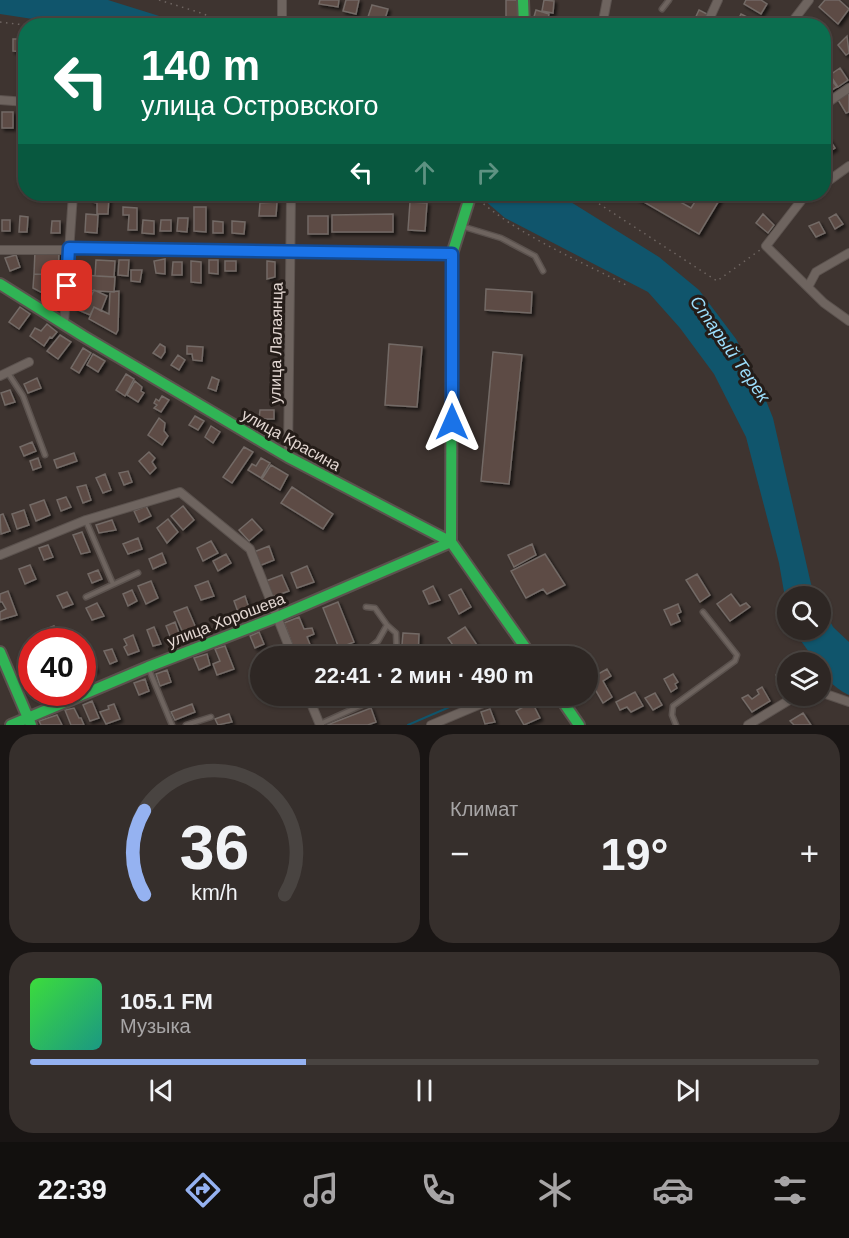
<!DOCTYPE html>
<html lang="ru">
<head>
<meta charset="utf-8">
<style>
  :root { --surface:#2e2724; --page:#362f2c; --text:#f1f3f6; --muted:#a7a5a6; --line:#494441; --accent:#95b2f1 }
  body { margin:0; font-family:Arial,sans-serif; background:var(--page); color:var(--text); height:100vh; display:flex; flex-direction:column; font-size:22px; white-space:nowrap }
  * { box-sizing:border-box; margin:0 }
  p { font-size:20px; color:var(--muted) }
  .icon { flex:none; width:33px; height:33px; fill:none; stroke:currentColor; stroke-width:2; stroke-linecap:round; stroke-linejoin:round }
  .map { position:relative; height:725px; overflow:hidden }
  .side { display:flex; flex-direction:column; gap:9px; padding:9px; background:#191514; flex:1 }
  .side>* { flex:none }
  .guide { position:absolute; left:18px; top:18px; width:813px; height:183px; border-radius:24px; box-shadow:0 2px 4px #0004,0 0 0 2px var(--line); background:#0b6e4f; color:#fff; overflow:hidden }
  .fabs { position:absolute; left:777px; top:586px; display:grid; gap:12px }
  .fabs a { display:grid; place-items:center; width:54px; height:54px; border-radius:50%; background:var(--surface); box-shadow:0 2px 4px #0004,0 0 0 2px var(--line); font-size:30px }
  .speed { position:absolute; left:18px; top:628px; display:flex; gap:12px; font-size:30px; font-weight:700; text-align:center }
  .speed>* { display:grid; place-content:center; width:78px; height:78px; border-radius:50%; background:var(--surface); box-shadow:0 2px 4px #0004,0 0 0 2px var(--line); line-height:1 }
  .speed .limit { border:9px solid #d22; background:#fff; color:#111 }
  .pin { position:absolute; display:grid; place-items:center; width:51px; height:51px; color:#fff; margin:-26px; border-radius:12px; box-shadow:0 3px 9px #0006 }
  .me { position:absolute; width:66px; margin:-33px; rotate:0deg; stroke-linejoin:round; filter:drop-shadow(0 0 4px #0008) }
  .turn { display:flex; align-items:center; gap:21px; height:126px; padding:0 24px; font-size:27px }
  .turn .icon { width:78px; height:78px; stroke-width:2.5 }
  .turn b { display:block; font-size:42px; line-height:51px }
  .lanes { display:flex; align-items:center; height:57px; padding:0 24px; background:#0003; justify-content:center; gap:30px; direction:ltr }
  .lanes .off { opacity:.35 }
  .big { font-size:45px; font-weight:700; line-height:1.1 }
  .side .widget { flex:1; display:flex; flex-direction:column; justify-content:center; gap:9px; min-width:0; padding:0 21px; border-radius:24px; background:var(--page) }
  .side .dial { align-items:center; gap:0 }
  .dial svg { height:156px; overflow:visible; fill:none; stroke:var(--line); stroke-width:7; stroke-linecap:round; text-anchor:middle }
  .dial text { fill:var(--text); stroke:none }
  .song { display:flex; align-items:center; gap:18px }
  .cover { width:72px; height:72px; border-radius:9px; background:linear-gradient(135deg,hsl(120 70% 55%),hsl(170 70% 35%)) }
  .played { height:6px; border-radius:3px; background:linear-gradient(90deg,var(--accent) 35%,var(--line) 35%) }
  .keys { display:flex; justify-content:space-around; direction:ltr }
  .heat { display:flex; justify-content:space-between; align-items:center; font-size:33px; direction:ltr }
  .side .tiles { flex:1; display:grid; gap:9px; grid-template-columns:1fr 1fr }
  .widget:last-child { grid-column:span 2 }
  .trip { position:absolute; left:250px; top:646px; width:348px; height:60px; border-radius:30px; background:var(--surface); box-shadow:0 2px 4px #0004,0 0 0 2px var(--line); font-weight:700; line-height:60px; text-align:center }
  .dock { display:flex; height:96px; justify-content:space-around; align-items:center; background:#12100e; color:var(--muted) }
  .dock .icon { width:42px; height:42px }
  .dock .selected { color:var(--accent) }
  .dock b { font-size:27px; color:var(--text) }
  .map>svg:first-child { display:block }
</style>
</head>
<body>
<div class="map">
<svg width="849" height="725" viewBox="0 0 849 725">
  <defs>
    <filter id="shadow"><feDropShadow dx="2.5" dy="2.5" stdDeviation="1.5" flood-color="#0009"/></filter>
  </defs>
  <rect width="100%" height="100%" fill="#3e3430"/>
  <path fill="#10556c" d="M0,0H108L188,25H72L0,14Z
    M477,194H558L659,257L699,290L736,339L758,381L773,418L811,584L817,597H788L787,609L779,563L746,437L714,374L680,328L648,292L505,218Z
    M821,603L833,627L849,642V695C838,690 821,677 820,663H817L793,630H820Z"/>
  <g fill="none" stroke-linecap="round" stroke-linejoin="round">
    <path stroke="#10556c" stroke-width="2" d="M408,725L475,696"/>
  </g>
  <path fill="#5d4b44" stroke="#736a66" stroke-width="1.5" filter="url(#shadow)" d="M320,0H339L338,7L319,4Z
    M346,0H359L356,14L343,11Z
    M506,0H519L518,19H506Z
    M544,0L554,1L553,13L542,11Z
    M746,0H761L767,4L761,14L744,4Z
    M825,0H839L849,9L838,24L819,7Z
    M372,5L388,9L384,22L368,17Z
    M536,10L549,14L547,23L533,20Z
    M699,10L709,15L704,26L692,25Z
    M741,14L751,19L747,26H735Z
    M847,36L849,53L846,55L838,45Z
    M13,39H26V52L13,51Z
    M840,68L848,80L838,87L830,75Z
    M24,73H26V89H18V76H24Z
    M829,77L837,87L827,93L824,87V80Z
    M847,93L849,95V112L846,113L837,98Z
    M17,111H26L25,133H17Z
    M2,112H13V128H2Z
    M829,139L835,148L824,155V143Z
    M630,194H666L691,208L700,194H723L699,234Z
    M93,195L109,196L108,214H97V203L92,202Z
    M277,202L276,216H259L260,203Z
    M410,202L427,203L425,231L408,230Z
    M123,207L137,208V230H128L129,215H123Z
    M194,207H206V232L194,231Z
    M86,214L98,215L97,233L85,232Z
    M393,214V232H332V215Z
    M763,214L774,225L768,233L756,223Z
    M836,214L843,224L835,229L829,218Z
    M20,216L28,217L27,232H19Z
    M308,216H328V234H308Z
    M178,218H188L187,232L177,231Z
    M2,220H10V231H2Z
    M143,220L154,221V234L142,233Z
    M161,220H171V231H160Z
    M52,221H60V233H51Z
    M213,221L223,222V233H213Z
    M232,221L245,222L244,234L232,233Z
    M819,222L825,233L816,237L809,226Z
    M35,251L59,253L58,275L34,274Z
    M16,255L20,267L10,271L5,258Z
    M165,259V274L156,273L154,261Z
    M96,260L115,261L114,277L95,276Z
    M119,260H129L128,276L118,275Z
    M209,260H218V274L209,273Z
    M191,261L201,262V283L191,282Z
    M225,261H236V271H225Z
    M267,261L275,262V277L267,279Z
    M173,262H182V275H172Z
    M131,270H142L140,282L131,281Z
    M34,274L58,275V296L50,297L33,288Z
    M82,275L115,277L114,292L81,290Z
    M486,289L532,292L531,313L485,310Z
    M94,290L107,296L101,311L94,307L90,315L76,309L81,295L90,299Z
    M119,291L118,330L116,334L89,319L94,307L109,314L110,292Z
    M20,307L30,314L19,329L9,322Z
    M47,324L57,332L52,338L50,337L44,346L30,336L35,328L41,331Z
    M60,335L71,342L58,359L47,351Z
    M160,344L165,347V352L161,358L153,353Z
    M389,344L422,347L417,407L385,405Z
    M187,346L203,347L202,361L193,360L192,354H187Z
    M83,348L91,353L79,373L71,368Z
    M493,352L522,355L509,484L481,481Z
    M93,354L105,361L98,372L87,365Z
    M178,355L185,360L179,370L171,365Z
    M126,374L134,379L125,396L116,390Z
    M212,377L219,380L216,391L208,388Z
    M37,378L41,388L28,393L24,384Z
    M135,381L142,387L141,391L144,393L138,402L127,395Z
    M10,390L15,402L5,405L1,393Z
    M162,396L169,400L161,412L154,408L157,405L154,403L156,399L159,401Z
    M260,410H274V419H259Z
    M195,416L204,421L198,430L189,425Z
    M159,418L165,423L164,431L168,436L162,445L148,435Z
    M211,426L220,432L213,443L205,437Z
    M32,442L36,451L24,456L20,447Z
    M244,447L253,452L232,483L223,477Z
    M149,452L155,458L152,462L156,468L150,474L139,461Z
    M74,453L77,461L57,468L54,460Z
    M38,458L41,467L33,470L30,461Z
    M261,458L270,463L261,478L248,470L252,464L256,466Z
    M271,465L288,475L280,490L262,479Z
    M128,471L132,482L124,485L119,473Z
    M105,474L111,490L103,493L96,478Z
    M86,485L91,500L83,503L77,487Z
    M292,487L333,514L323,529L281,503Z
    M66,497L71,507L61,511L57,500Z
    M44,500L50,515L36,521L30,505Z
    M146,506L151,516L139,522L134,511Z
    M183,506L194,520L183,530L171,516Z
    M24,510L29,525L17,529L12,514Z
    M3,514L10,531L1,534L0,515Z
    M168,519L178,532L167,543L157,528Z
    M252,519L262,530L249,541L239,530Z
    M112,520L116,530L99,533L96,525Z
    M82,532L90,552L81,554L73,535Z
    M138,538L142,549L128,554L123,544Z
    M211,541L218,553L203,561L197,548Z
    M532,544L536,555L514,567L508,555Z
    M48,545L53,557L44,560L39,548Z
    M269,546L274,560L259,566L254,552Z
    M162,553L166,563L153,569L149,559Z
    M226,554L231,563L218,571L213,561Z
    M545,554L565,585L547,594L543,589L526,598L511,571Z
    M30,565L36,579L25,584L19,569Z
    M307,566L314,582L297,588L291,573Z
    M98,570L102,579L92,583L88,574Z
    M697,574L710,595L700,602L686,580Z
    M282,575L289,591L272,597L266,581Z
    M151,581L158,598L146,604L138,586Z
    M208,581L214,596L201,600L195,586Z
    M433,586L440,600L429,604L423,591Z
    M461,589L471,607L459,614L449,595Z
    M132,590L137,601L128,606L123,594Z
    M8,591L17,615L0,620V612L6,609L2,602H0V594Z
    M67,592L73,604L63,608L57,596Z
    M731,594L740,606L746,603L750,607L730,621L717,604Z
    M245,596L249,608L238,612L234,601Z
    M338,602L354,642L339,648L323,608Z
    M97,603L104,616L92,620L86,608Z
    M678,604L681,612L677,614L680,621L671,625L664,610Z
    M187,607L196,628L183,633L174,612Z
    M299,617L304,629L312,628L314,634L307,637L315,657H297L284,623Z
    M175,622L179,633L170,636L166,626Z
    M54,626L60,642H36L35,638L38,636V632Z
    M154,627L161,644L153,646L147,630Z
    M465,627L485,657H461L448,638Z
    M259,632L264,644L255,648L250,636Z
    M403,633L419,634L418,657H401Z
    M133,635L139,651L128,655L124,647L127,645L124,639Z
    M225,646L234,669L217,675L213,664L220,661L215,649Z
    M112,649L117,661L110,664L104,651Z
    M32,654V676L27,678L19,659Z
    M207,654L210,665L199,670L194,658Z
    M91,659L96,670L88,673L83,661Z
    M788,668V688L785,690L776,675Z
    M607,669L611,676L603,681L612,697L603,703L589,679Z
    M167,670L171,682L160,686L156,674Z
    M673,674L678,682L675,684L677,688L671,692L664,679Z
    M145,679L149,691L139,695L134,683Z
    M762,687L770,701L752,712L742,698L748,695L752,699L759,694L757,690Z
    M635,692L643,706L631,712L627,707L620,710L616,702Z
    M655,693L662,705L653,710L645,698Z
    M92,701L99,718L90,721L83,705Z
    M532,702L540,718L524,725L516,711Z
    M114,704L120,719L106,724L100,712L109,709L108,706Z
    M192,704L195,712L175,720L171,712Z
    M74,708L79,718H81L84,725H71L65,710Z
    M371,708L376,722L368,725H327Z
    M490,709L495,722L485,724L481,712Z
    M803,713L811,725H794L790,721Z
    M229,714L232,722L218,725L215,719Z
    M57,715L62,725H41L39,721Z"/>
  <g fill="none" stroke-linecap="round" stroke-linejoin="round">
    <defs>
      <path id="lane" d="M662,9L669,0
        M461,226L501,238L535,256L543,271
        M8,373L23,396L45,455
        M86,521L113,584
        M86,597L138,573
        M366,607L375,608L387,625L396,633L397,657
        M359,657L378,641L387,625
        M148,667L172,725
        M320,724L382,696
        M186,725L211,717
        M676,725L672,715L673,706L735,661L737,655L703,612"/>
      <path id="street" d="M282,26V0
        M602,26L607,0
        M706,26L718,0
        M789,26L809,0
        M0,100L26,102
        M824,105L849,88
        M824,184L849,166
        M809,194L804,197L766,246L824,303L849,321
        M0,250H290L452,254
        M808,287L816,272L849,253
        M64,324L73,194
        M0,376L29,362
        M288,457L291,194
        M0,555L86,520L180,492L250,549L293,657
        M820,692L849,702
        M308,696L320,725
        M431,725L500,696
        M748,725L796,696"/>
      <path id="fast" d="M523,0L524,26
        M0,284L83,336L288,457L451,542L532,657
        M0,652L31,725
        M559,696L579,725
        M11,725L148,667L277,617L451,542L452,254L471,194"/>
    </defs>
    <use href="#lane" stroke="#5b524e" stroke-width="7"/>
    <use href="#street" stroke="#5b524e" stroke-width="10"/>
    <use href="#fast" stroke="#5b524e" stroke-width="14"/>
    <path stroke="#6f6662" stroke-width="1.5" stroke-dasharray="1.5 4.5" stroke-linecap="butt" d="M159,0L201,13L235,26
      M0,22L33,26
      M584,194L717,281L760,250
      M479,200C522,237 576,259 626,285"/>
    <use href="#lane" stroke="#6e645f" stroke-width="4"/>
    <use href="#street" stroke="#6e645f" stroke-width="8"/>
    <use href="#fast" stroke="#30b455" stroke-width="10"/>
  </g>
  <g fill="none" stroke-linecap="round" stroke-linejoin="round">
    <defs>
      <path id="route" d="M67,286L69,248L452,254V422"/>
    </defs>
    <use href="#route" stroke="#114b97" stroke-width="15"/>
    <use href="#route" stroke="#1a73e8" stroke-width="10"/>
  </g>
  <g text-anchor="middle" dominant-baseline="central" stroke-width="6" stroke-linejoin="round" paint-order="stroke">
    <g font-size="16" fill="#e4d8d3" stroke="#241c18">
      <text transform="translate(276 343) rotate(-89)">улица Лалаянца</text>
      <text transform="translate(291 440) rotate(29)">улица Красина</text>
      <text transform="translate(226 620) rotate(-21)">улица Хорошева</text>
    </g>
    <g font-size="18" font-style="italic" fill="#9cdefc" stroke="#241c18">
      <text transform="translate(730 349) rotate(55)">Старый Терек</text>
    </g>
  </g>
</svg>
<div class="fabs">
<a><svg class="icon" aria-label="search" viewBox="0 0 24 24"><circle cx="10" cy="10" r="6"/><path d="M15 15l6 6"/></svg></a>
<a><svg class="icon" aria-label="layers" viewBox="0 0 24 24"><path d="M12 4l9 5-9 5-9-5zM3 14l9 5 9-5"/></svg></a>
</div>
<div class="speed"><div class="limit">40</div></div>
<div class="pin" style="left:67px;top:286px;background:#d93025"><svg class="icon" aria-label="arrive" viewBox="0 0 24 24"><path d="M6 21V4h12l-3 4 3 4H6"/></svg></div>
<svg class="me" style="left:452px;top:422px" viewBox="-20 -20 40 40"><path d="M0-17L14 15 0 8-14 15z" fill="#1a73e8" stroke="#fff" stroke-width="4"/></svg>
<div class="trip">22:41 · 2 мин · 490 m</div>
<div class="guide">
<div class="turn"><svg class="icon" aria-label="left" viewBox="0 0 24 24"><path d="M17 20v-9H6M10 6l-5 5 5 5"/></svg><div><b>140 m</b>улица Островского</div></div>
<div class="lanes"><svg class="icon" aria-label="left" viewBox="0 0 24 24"><path d="M17 20v-9H6M10 6l-5 5 5 5"/></svg><svg class="icon off" aria-label="ahead" viewBox="0 0 24 24"><path d="M12 20V5M6 11l6-6 6 6"/></svg><svg class="icon off" aria-label="right" viewBox="0 0 24 24"><path d="M7 20v-9h11M14 6l5 5-5 5"/></svg></div>
</div>
</div>
<section class="side">
<div class="tiles">
<div class="widget dial"><svg viewBox="0 0 100 80">
<path d="M14 69A42 42 0 1 1 86 69"/>
<path d="M14 69A42 42 0 0 1 14 26" stroke="#95b2f1"/>
<text x="50" y="56" font-size="32" font-weight="700">36</text>
<text x="50" y="72" font-size="11">km/h</text>
</svg></div>
<div class="widget"><p>Климат</p>
<div class="heat"><a>−</a><b class="big">19°</b><a>+</a></div>
</div>
<div class="widget">
<div class="song"><i class="cover"></i><div><b>105.1 FM</b><p>Музыка</p></div></div>
<div class="played"></div>
<div class="keys"><svg class="icon" aria-label="previous" viewBox="0 0 24 24"><path d="M18 5L8 12l10 7zM5 5v14"/></svg><svg class="icon" aria-label="pause" viewBox="0 0 24 24"><path d="M8 5v14M16 5v14"/></svg><svg class="icon" aria-label="next" viewBox="0 0 24 24"><path d="M6 5l10 7-10 7zM19 5v14"/></svg></div>
</div>
</div>
</section>
<nav class="dock">
<b>22:39</b>
<svg class="icon selected" aria-label="directions" viewBox="0 0 24 24"><path d="M12 3l9 9-9 9-9-9zM9 14v-3h6M13 9l2 2-2 2"/></svg>
<svg class="icon" aria-label="music" viewBox="0 0 24 24"><path d="M9 18V5l10-2v13"/><circle cx="6" cy="18" r="3"/><circle cx="16" cy="16" r="3"/></svg>
<svg class="icon" aria-label="phone" viewBox="0 0 24 24"><path d="M5 4h4l2 5-3 2q2 4 5 5l2-3 5 2v4C11 20 4 13 5 4z"/></svg>
<svg class="icon" aria-label="climate" viewBox="0 0 24 24"><path d="M12 3v18M4 7l16 10M4 17L20 7"/></svg>
<svg class="icon" aria-label="car" viewBox="0 0 24 24"><path d="M5 17H2v-5l4-1 3-4h7l3 4 3 1v5h-3M9 17h6M6 11h13"/><circle cx="7" cy="17" r="2"/><circle cx="17" cy="17" r="2"/></svg>
<svg class="icon" aria-label="filters" viewBox="0 0 24 24"><path d="M4 7h16M4 17h16"/><circle cx="9" cy="7" r="2"/><circle cx="15" cy="17" r="2"/></svg>
</nav>
</body>
</html>
